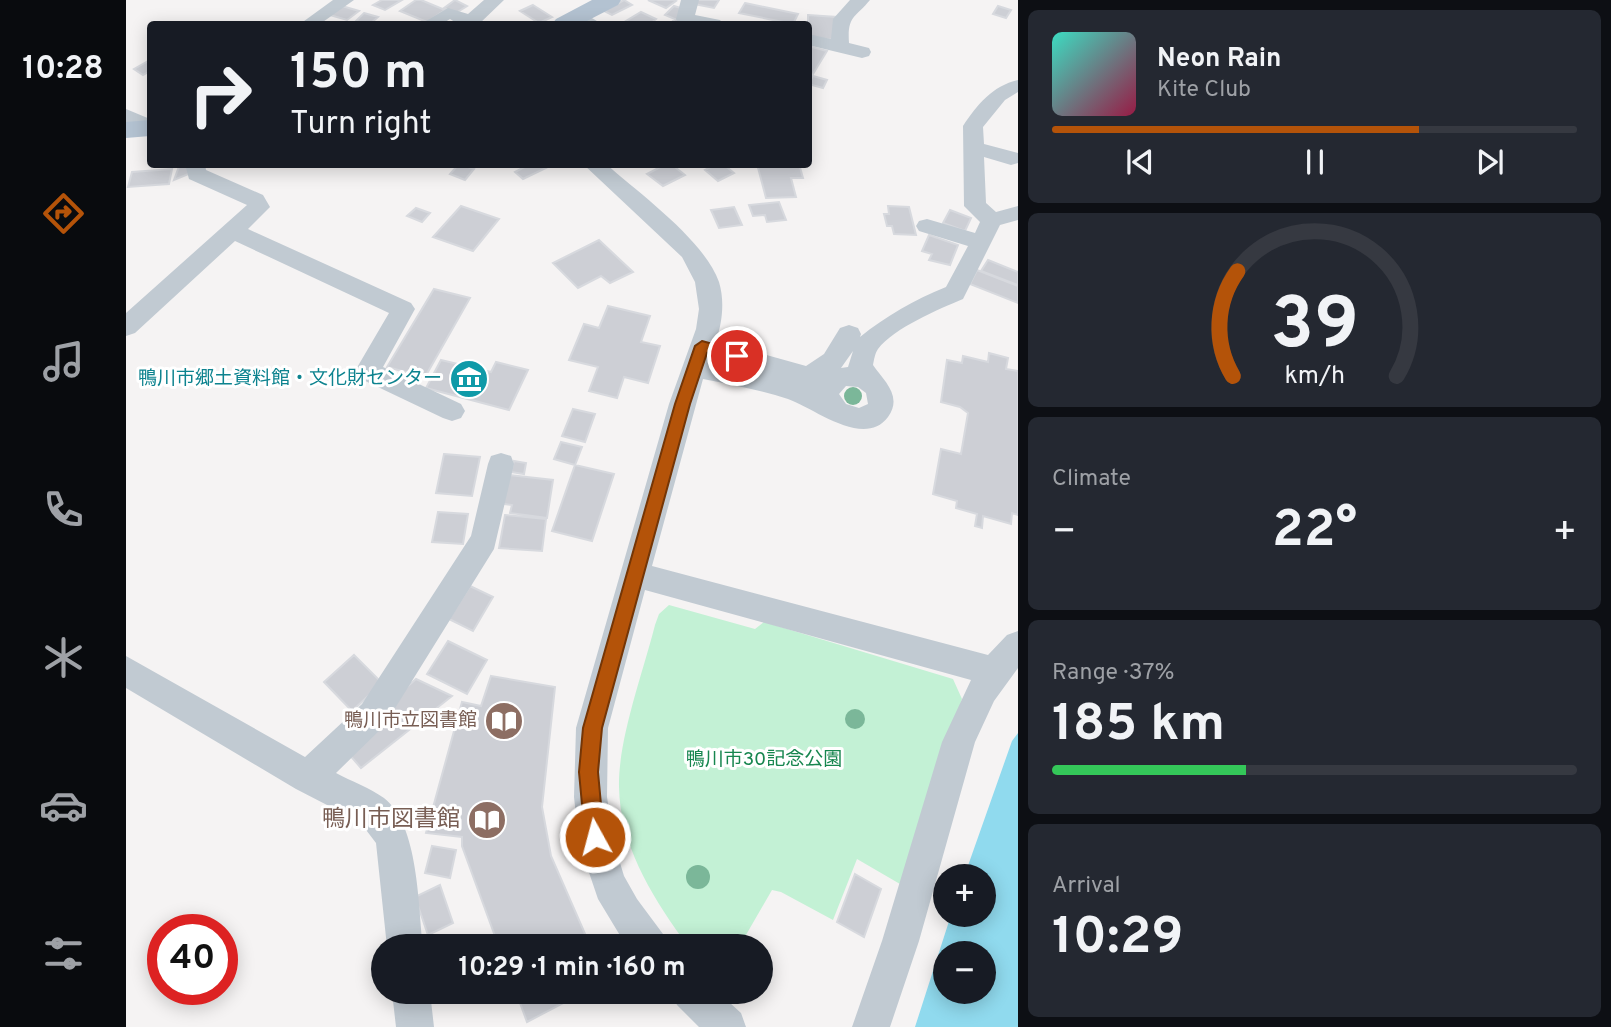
<!DOCTYPE html>
<html lang="en">
<head>
<meta charset="utf-8">
<style>
  :root { --surface:#171b24; --page:#242831; --text:#f1f3f6; --muted:#9ea1a6; --line:#363941; --accent:#b45309 }
  body { margin:0; font-family:Overpass,"Noto Sans JP",sans-serif; background:var(--page); color:var(--text); height:100vh; display:flex; flex-direction:column; font-size:26px; white-space:nowrap }
  * { box-sizing:border-box; margin:0 }
  p { font-size:23px; color:var(--muted) }
  .icon { flex:none; width:38px; height:38px; fill:none; stroke:currentColor; stroke-width:2; stroke-linecap:round; stroke-linejoin:round }
  .map { position:relative; flex:1; overflow:hidden }
  .drawer { display:flex; flex-direction:column; gap:10px; padding:10px; background:#0d0f14; width:593px }
  .drawer>* { flex:none }
  .hud { position:absolute; left:21px; top:21px; width:665px; height:147px; border-radius:7px; box-shadow:0 4px 18px #0003; background:#171b24; color:var(--text); overflow:hidden }
  .fabs { position:absolute; left:807px; top:864px; display:grid; gap:14px }
  .fabs a { display:grid; place-items:center; width:63px; height:63px; border-radius:50%; background:var(--surface); box-shadow:0 4px 18px #0003; font-size:35px }
  .speed { position:absolute; left:21px; top:914px; display:flex; gap:14px; font-size:35px; font-weight:700; text-align:center }
  .speed>* { display:grid; place-content:center; width:91px; height:91px; border-radius:50%; background:var(--surface); box-shadow:0 4px 18px #0003; line-height:1 }
  .speed .limit { border:10px solid #d22; background:#fff; color:#111 }
  .pin { position:absolute; display:grid; place-items:center; width:60px; height:60px; color:#fff; margin:-30px; border:4px solid #fff; border-radius:50%; box-shadow:0 2px 7px #0007 }
  .me { position:absolute; width:77px; margin:-38px; rotate:353deg; stroke-linejoin:round; filter:drop-shadow(0 0 5px #0008) }
  .turn { display:flex; align-items:center; gap:24px; height:147px; padding:0 28px; font-size:32px }
  .turn .icon { width:91px; height:91px; stroke-width:2.5 }
  .turn b { display:block; font-size:49px; line-height:60px }
  .big { font-size:52px; font-weight:700; line-height:1.1 }
  .drawer .card { flex:1; display:flex; flex-direction:column; justify-content:center; gap:10px; min-width:0; padding:0 24px; border-radius:10px; background:var(--page) }
  .drawer .dial { align-items:center; gap:0 }
  .dial svg { height:182px; overflow:visible; fill:none; stroke:var(--line); stroke-width:7; stroke-linecap:round; text-anchor:middle }
  .dial text { fill:var(--text); stroke:none }
  .song { display:flex; align-items:center; gap:21px }
  .cover { width:84px; height:84px; border-radius:10px; background:linear-gradient(135deg,hsl(170 70% 55%),hsl(340 70% 35%)) }
  .played { height:7px; border-radius:4px; background:linear-gradient(90deg,var(--accent) 70%,var(--line) 70%) }
  .keys { display:flex; justify-content:space-around; direction:ltr }
  .heat { display:flex; justify-content:space-between; align-items:center; font-size:38px; direction:ltr }
  .charge { height:10px; border-radius:5px; background:linear-gradient(90deg,#34c759 37%,var(--line) 0) }
  .trip { position:absolute; left:245px; top:934px; width:402px; height:70px; border-radius:35px; background:var(--surface); box-shadow:0 4px 18px #0003; font-weight:700; line-height:70px; text-align:center }
  main { display:flex; flex:1; min-height:0 }
  .dock { display:flex; flex-direction:column; width:126px; justify-content:space-around; align-items:center; background:#090b0e; color:var(--muted) }
  .dock .icon { width:49px; height:49px }
  .dock .on { color:var(--accent) }
  .dock b { font-size:32px; color:var(--text) }
  .map>svg:first-child { display:block }
</style>
</head>
<body>
<main>
<nav class="dock">
<b>10:28</b>
<svg class="icon on" aria-label="directions" viewBox="0 0 24 24"><path d="M12 3l9 9-9 9-9-9zM9 14v-3h6M13 9l2 2-2 2"/></svg>
<svg class="icon" aria-label="music" viewBox="0 0 24 24"><path d="M9 18V5l10-2v13"/><circle cx="6" cy="18" r="3"/><circle cx="16" cy="16" r="3"/></svg>
<svg class="icon" aria-label="phone" viewBox="0 0 24 24"><path d="M5 4h4l2 5-3 2q2 4 5 5l2-3 5 2v4C11 20 4 13 5 4z"/></svg>
<svg class="icon" aria-label="climate" viewBox="0 0 24 24"><path d="M12 3v18M4 7l16 10M4 17L20 7"/></svg>
<svg class="icon" aria-label="car" viewBox="0 0 24 24"><path d="M5 17H2v-5l4-1 3-4h7l3 4 3 1v5h-3M9 17h6M6 11h13"/><circle cx="7" cy="17" r="2"/><circle cx="17" cy="17" r="2"/></svg>
<svg class="icon" aria-label="filters" viewBox="0 0 24 24"><path d="M4 7h16M4 17h16"/><circle cx="9" cy="7" r="2"/><circle cx="15" cy="17" r="2"/></svg>
</nav>
<div class="map">
<svg width="892" height="1027" viewBox="0 0 892 1027">
  <rect width="100%" height="100%" fill="#f5f3f3"/>
  <path fill="#c3f1d5" d="M543,605L629,629L638,622L827,679L836,699L774,884L731,859L707,920L655,892L646,890L613,947H564L556,938C524,893 494,844 493,787C492,739 517,673 529,625L533,614Z"/>
  <path fill="#90daee" fill-rule="evenodd" d="M892,733V1027H789L825,915H858V877H838L886,741ZM819,954H858V992H819Z"/>
  <path fill="#cdcfd5" stroke="#d7d9de" stroke-width="2" d="M256,0H276L259,10L247,5Z
    M290,0H295L319,10L301,22L274,11Z
    M329,0L341,6L330,13L318,8Z
    M498,0L506,5L486,15L478,11Z
    M522,0H548L550,1L540,8Z
    M570,0H593L588,8L568,4Z
    M619,3L672,14L667,24L613,13Z
    M407,5L426,17L413,23L394,11Z
    M216,6L233,11L221,20L204,15Z
    M548,6L558,9L552,23L547,21L549,19L539,15Z
    M872,6L885,10L880,18L867,14Z
    M515,12L530,19L524,24H495Z
    M238,13L252,17L244,24L230,21Z
    M682,15L711,17L709,40L682,37Z
    M682,46L701,51L687,74L682,73Z
    M24,60V71L17,75L8,69Z
    M687,76L701,80L697,88L682,84Z
    M54,164H61L65,173L48,180Z
    M333,164L348,169L339,180L324,174Z
    M404,164H416L420,168L397,179L389,172Z
    M540,164H545L559,175L537,186L521,174Z
    M590,164H597L608,173L592,181L579,170Z
    M631,164H673L677,178H665L670,197L640,198Z
    M46,169L43,184L2,187L6,172Z
    M653,202L660,220L641,222L639,215L627,216L623,205Z
    M335,206L373,219L347,251L307,237Z
    M762,206L783,207L790,235L768,234L766,226H761L758,214H763Z
    M608,207L616,225L593,228L585,210Z
    M290,208L304,213L296,222L281,216Z
    M824,210L845,218L839,231L817,223Z
    M803,235L832,245L824,265L803,260L806,254L796,251Z
    M473,240L507,272L484,283L475,276L452,288L427,263Z
    M862,260L892,272V285L855,271Z
    M851,270L892,286V303L844,284Z
    M308,289L344,298L299,377L261,367Z
    M482,306L524,316L515,342L534,346L522,383L498,377L491,398L463,391L472,367L443,360L458,324L473,328Z
    M863,353L882,358L880,369L892,371V515L886,513L885,524L857,516L856,528L849,526L851,514L830,508L831,501L807,494L815,449L835,454L842,413L834,407L815,402L821,360L836,363L837,356L862,362Z
    M315,360L365,372L370,362L402,370L383,410L300,388Z
    M447,409L469,414L459,442L436,436Z
    M435,442L456,447L449,465L428,459Z
    M318,454L354,457L346,496L310,493Z
    M388,461L400,463L398,474L385,472Z
    M449,465L488,474L466,541L426,531Z
    M383,475L427,480L421,518L384,513L386,505L377,504Z
    M312,512L342,514L337,544L306,542Z
    M379,515L420,519L416,551L373,548Z
    M344,586L367,597L347,631L323,619Z
    M322,641L361,660L341,694L301,674Z
    M228,655L256,683L226,711L198,682Z
    M365,676L429,687L416,807L425,856L460,936L441,947H373L336,846V837L300,833L336,702L355,706Z
    M290,679L326,696L235,768L215,745Z
    M306,846L330,850L324,878L299,873Z
    M729,874L755,889L738,937L711,922Z
    M314,885L327,923L302,935L289,897Z
    M390,992H443L445,999L401,1022Z"/>
  <g fill="none" stroke-linecap="round" stroke-linejoin="round">
    <path fill="#c1cad2" fill-rule="evenodd" d="M207,0H228L194,24H174Z
      M358,0H378L353,24H332L324,19L316,24H295L322,8L342,14Z
      M555,0H573L569,15L594,20L597,24L553,23L550,19Z
      M724,0H744C729,18 721,16 723,43L743,48L745,52L743,56L736,58L682,45V34L705,39L707,19Z
      M454,11L476,24H455L445,16Z
      M892,80V92L879,100L857,127L858,144L892,153V163L885,165L858,157L860,203L870,212L892,206V220L874,225L837,299C813,309 768,328 752,349C749,353 748,360 747,365C758,381 777,396 762,417C738,449 688,408 662,399C635,390 606,385 577,379L526,566L862,655L881,635L892,631V668L868,701L849,742L793,941L764,1027H726L756,941L816,742L845,680L519,590L482,728L481,797L488,843L498,876L511,899L537,934L542,947H501L472,899L453,843L448,797L450,728L543,404L570,329L573,309L569,282L556,257L457,164H480C514,194 578,240 593,282C599,302 596,323 590,341L680,366L698,354L714,328L723,325L732,328L735,334L734,337C760,316 788,300 820,287L842,246L793,231L790,226L793,221L801,219L849,233L854,222L838,206L837,126C851,105 866,86 892,80ZM727,351L722,367L715,368ZM584,359L626,370L583,361ZM720,386L732,387L740,393L742,404L733,408L720,404L713,394Z
      M0,109L24,119V132L0,123Z
      M59,164H79L80,170L137,195L144,207L122,229L285,303L289,309L257,367L335,404L339,411L335,418L326,421L317,418L233,378L229,371L263,313L109,241L9,333L0,336V313L121,205L63,179Z
      M375,453L385,456L388,464L368,549L258,726L210,773C225,781 244,788 258,798C293,825 292,906 297,947H261L250,843L234,822L170,789L0,688V656L179,757L236,704L345,536L362,464L365,456Z
      M266,992H304L308,1027H270Z
      M545,992H592L615,1013L620,1027H573L551,1005Z"/>
    <path fill="#b3c2d1" fill-rule="evenodd" d="M466,0H495L492,5L455,24H426L430,19Z
      M24,120V136L0,138V122Z"/>
  </g>
  <g fill="#7bb799">
    <circle cx="727" cy="396" r="9"/>
    <circle cx="729" cy="719" r="10"/>
    <circle cx="572" cy="877" r="12"/>
  </g>
  <path fill="#b45309" stroke="#753606" stroke-width="2" d="M576,341L616,352L618,356L611,361L581,353L564,404L476,728L472,772L478,837L476,844L469,847L462,844L459,837L453,772L457,728L549,404L569,346Z"/>
  <defs>
    <symbol id="museum-disc" viewBox="-11 -11 22 22"><circle r="9.5" fill="#0f9aa8" stroke="#fff"/><path d="M0-6L6-3V-2H-6V-3ZM-5-1h2V3h-2ZM-1-1h2V3h-2ZM3-1h2V3H3ZM-6 4H6V6H-6Z" fill="#fff"/></symbol>
    <symbol id="library-disc" viewBox="-11 -11 22 22"><circle r="9.5" fill="#8d6e63" stroke="#fff"/><path d="M-6-4Q-3-5.5-.7-3.5V5Q-3 3-6 4ZM6-4Q3-5.5 .7-3.5V5Q3 3 6 4Z" fill="#fff"/></symbol>
  </defs>
  <g fill-rule="evenodd">
    <use href="#museum-disc" x="321" y="357" width="44" height="44"/>
    <use href="#library-disc" x="356" y="699" width="44" height="44"/>
    <use href="#library-disc" x="339" y="798" width="44" height="44"/>
  </g>
  <g text-anchor="middle" dominant-baseline="central" stroke-width="6" stroke-linejoin="round" paint-order="stroke">
    <g font-size="19" fill="#0d838f" stroke="#fff" text-anchor="end">
      <text x="316" y="379">鴨川市郷土資料館・文化財センター</text>
    </g>
    <g font-size="19" fill="#785e54" stroke="#fff" text-anchor="end">
      <text x="351" y="721">鴨川市立図書館</text>
    </g>
    <g font-size="19" fill="#17864f" stroke="#fff">
      <text x="638" y="760">鴨川市30記念公園</text>
    </g>
    <g font-size="23" fill="#785e54" stroke="#fff" text-anchor="end">
      <text x="334" y="820">鴨川市図書館</text>
    </g>
  </g>
</svg>
<div class="fabs">
<a>+</a>
<a>−</a>
</div>
<div class="speed"><div class="limit">40</div></div>
<div class="pin" style="left:611px;top:356px;background:#d93025"><svg class="icon" aria-label="arrive" viewBox="0 0 24 24"><path d="M6 21V4h12l-3 4 3 4H6"/></svg></div>
<svg class="me" style="left:469px;top:837px" viewBox="-20 -20 40 40"><circle r="17" fill="#b45309" stroke="#fff" stroke-width="3"/><path d="M0-11L8 9 0 5-8 9z" fill="#fff"/></svg>
<div class="trip">10:29 · 1 min · 160 m</div>
<div class="hud">
<div class="turn"><svg class="icon" aria-label="right" viewBox="0 0 24 24"><path d="M7 20v-9h11M14 6l5 5-5 5"/></svg><div><b>150 m</b>Turn right</div></div>
</div>
</div>
<section class="drawer">
<div class="card">
<div class="song"><i class="cover"></i><div><b>Neon Rain</b><p>Kite Club</p></div></div>
<div class="played"></div>
<div class="keys"><svg class="icon" aria-label="previous" viewBox="0 0 24 24"><path d="M18 5L8 12l10 7zM5 5v14"/></svg><svg class="icon" aria-label="pause" viewBox="0 0 24 24"><path d="M8 5v14M16 5v14"/></svg><svg class="icon" aria-label="next" viewBox="0 0 24 24"><path d="M6 5l10 7-10 7zM19 5v14"/></svg></div>
</div>
<div class="card dial"><svg viewBox="0 0 100 80">
<path d="M14 69A42 42 0 1 1 86 69"/>
<path d="M14 69A42 42 0 0 1 16 23" stroke="#b45309"/>
<text x="50" y="56" font-size="32" font-weight="700">39</text>
<text x="50" y="72" font-size="11">km/h</text>
</svg></div>
<div class="card"><p>Climate</p>
<div class="heat"><a>−</a><b class="big">22°</b><a>+</a></div>
</div>
<div class="card"><p>Range · 37%</p><b class="big">185 km</b><div class="charge"></div></div>
<div class="card"><p>Arrival</p><b class="big">10:29</b></div>
</section>
</main>
</body>
</html>
